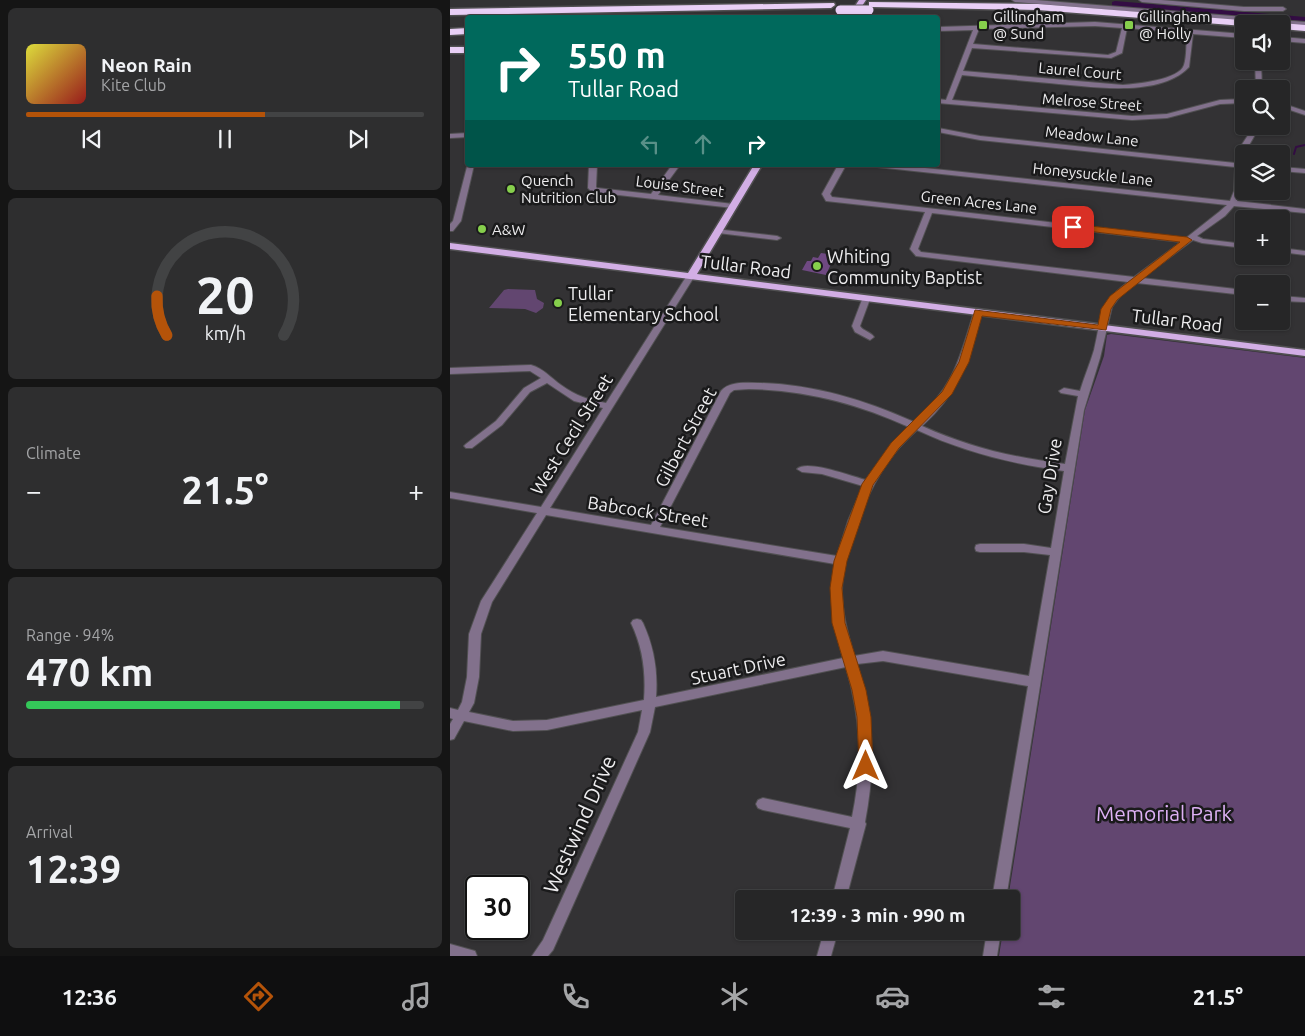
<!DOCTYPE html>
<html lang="en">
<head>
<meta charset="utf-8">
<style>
  :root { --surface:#262627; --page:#2e2e2f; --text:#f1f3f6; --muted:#a4a5a7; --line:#424344; --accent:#b45309 }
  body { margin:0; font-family:Ubuntu,sans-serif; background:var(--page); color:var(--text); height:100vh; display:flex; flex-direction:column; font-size:19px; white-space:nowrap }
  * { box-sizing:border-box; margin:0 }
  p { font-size:16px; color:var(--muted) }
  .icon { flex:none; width:28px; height:28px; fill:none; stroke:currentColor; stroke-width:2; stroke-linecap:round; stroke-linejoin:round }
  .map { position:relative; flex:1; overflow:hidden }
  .side { display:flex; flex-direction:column; gap:8px; padding:8px; background:#151515; width:450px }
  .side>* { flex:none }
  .hud { position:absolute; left:15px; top:15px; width:475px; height:152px; border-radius:5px; box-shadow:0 1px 4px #0004,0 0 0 1px var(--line); background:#00695c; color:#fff; overflow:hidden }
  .controls { position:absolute; left:785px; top:15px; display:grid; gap:10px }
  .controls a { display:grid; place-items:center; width:55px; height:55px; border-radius:5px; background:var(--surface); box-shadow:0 1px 4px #0004,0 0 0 1px var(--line); font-size:25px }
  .speed { position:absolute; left:15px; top:875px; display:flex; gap:10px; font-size:25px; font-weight:700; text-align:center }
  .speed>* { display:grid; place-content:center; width:65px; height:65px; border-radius:50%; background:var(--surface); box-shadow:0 1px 4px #0004,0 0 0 1px var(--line); line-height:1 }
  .speed .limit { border:2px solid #111; border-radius:8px; background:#fff; color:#111 }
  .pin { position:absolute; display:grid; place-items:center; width:42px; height:42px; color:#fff; margin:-21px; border-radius:10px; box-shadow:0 2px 8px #0006 }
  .me { position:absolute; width:55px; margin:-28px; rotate:0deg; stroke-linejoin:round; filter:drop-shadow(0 0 4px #0008) }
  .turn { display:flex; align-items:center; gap:18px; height:105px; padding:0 20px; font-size:22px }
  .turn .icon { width:65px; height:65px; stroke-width:2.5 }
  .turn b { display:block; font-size:35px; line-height:42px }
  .lanes { display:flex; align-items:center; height:48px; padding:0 20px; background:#0003; justify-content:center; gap:25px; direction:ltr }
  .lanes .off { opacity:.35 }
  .big { font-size:38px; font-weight:700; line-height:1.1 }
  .side .card { flex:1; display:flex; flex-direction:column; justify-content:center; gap:8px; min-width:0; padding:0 18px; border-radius:8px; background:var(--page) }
  .side .dial { align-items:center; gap:0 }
  .dial svg { height:130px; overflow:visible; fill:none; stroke:var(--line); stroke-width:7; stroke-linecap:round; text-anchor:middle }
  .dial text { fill:var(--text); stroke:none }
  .song { display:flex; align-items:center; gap:15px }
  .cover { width:60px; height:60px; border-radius:8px; background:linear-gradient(135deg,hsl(60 70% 55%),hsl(0 70% 35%)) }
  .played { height:5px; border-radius:2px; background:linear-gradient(90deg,var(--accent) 60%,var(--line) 60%) }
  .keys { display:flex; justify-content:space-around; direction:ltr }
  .heat { display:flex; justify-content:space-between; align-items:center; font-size:28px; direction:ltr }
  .charge { height:8px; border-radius:4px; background:linear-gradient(90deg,#34c759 94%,var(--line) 0) }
  .trip { position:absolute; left:285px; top:890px; width:285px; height:50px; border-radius:5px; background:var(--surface); box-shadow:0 1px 4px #0004,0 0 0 1px var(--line); font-weight:700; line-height:50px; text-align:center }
  .dock { display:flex; height:80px; justify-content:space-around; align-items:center; background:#0f0f10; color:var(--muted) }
  .dock .icon { width:35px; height:35px }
  .dock .selected { color:var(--accent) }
  .dock b { font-size:22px; color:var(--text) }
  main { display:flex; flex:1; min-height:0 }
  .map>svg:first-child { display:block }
</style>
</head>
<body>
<main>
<section class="side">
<div class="card">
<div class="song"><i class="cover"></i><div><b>Neon Rain</b><p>Kite Club</p></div></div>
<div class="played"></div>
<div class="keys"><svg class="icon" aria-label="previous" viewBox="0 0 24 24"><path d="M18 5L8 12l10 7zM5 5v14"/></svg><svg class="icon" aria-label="pause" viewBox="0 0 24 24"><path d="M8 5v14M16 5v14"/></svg><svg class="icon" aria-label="next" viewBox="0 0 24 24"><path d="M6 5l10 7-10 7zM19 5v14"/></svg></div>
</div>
<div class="card dial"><svg viewBox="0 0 100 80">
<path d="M14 69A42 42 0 1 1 86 69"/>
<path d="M14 69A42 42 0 0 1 8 45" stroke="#b45309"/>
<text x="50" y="56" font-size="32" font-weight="700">20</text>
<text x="50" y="72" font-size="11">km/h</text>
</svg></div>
<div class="card"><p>Climate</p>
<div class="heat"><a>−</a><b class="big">21.5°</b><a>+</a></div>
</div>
<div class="card"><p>Range · 94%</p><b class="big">470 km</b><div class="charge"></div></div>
<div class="card"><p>Arrival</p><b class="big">12:39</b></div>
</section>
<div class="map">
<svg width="855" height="956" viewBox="0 0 855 956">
  <rect width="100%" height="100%" fill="#333234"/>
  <path fill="#624670" d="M58,289L85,290L87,299L94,303L93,308L86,313L75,309L39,308L54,290Z
    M661,334L855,358V956H549L553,931H561V899H558L635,410L654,356L657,335Z"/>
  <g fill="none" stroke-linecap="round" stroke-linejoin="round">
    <path stroke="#330d43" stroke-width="2" d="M844,154L846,147L855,145"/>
    <path fill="#330d43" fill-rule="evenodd" d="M665,1L855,17V23L662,6V2Z"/>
  </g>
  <path fill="#6f4982" d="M371,253L385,255L376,275L352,270L357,261H361L363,257L368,258Z"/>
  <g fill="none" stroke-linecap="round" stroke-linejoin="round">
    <defs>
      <path id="minor" d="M562,0H585L855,22V26L565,2Z
        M689,0H711L794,7H833L836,9L833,11H794L692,2Z
        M645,22L794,34V38L743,34L739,67C709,99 638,86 599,83C570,80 541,78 512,75L502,100L682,116L717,114L770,100L794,99V103L770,104L717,118L682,120L488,103V99L496,100L523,30L488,31V27ZM645,26L672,28L666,52L658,55L523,44L529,29ZM677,28L737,33C736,43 737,56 734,65C729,80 686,84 673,85L513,71L522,48L661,58L672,53Z
        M831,37L855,39V43L831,41Z
        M805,61H811L812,89H806Z
        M831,103L855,111V115L831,107Z
        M804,126H810L794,154L791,191L787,201L855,209V213L784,206L775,216L747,236L753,239L794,244V248L752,243L743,240L692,278L794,290V295L687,283L671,295L662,307L650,358L634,410L556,899H542L578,686L433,661L407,664C424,720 426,764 415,822L416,824L396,899H382L400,828L313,810L308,808L306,804L308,800L313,798L402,817C413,764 411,718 396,667L205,707L200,732L103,950L98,956H82L93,940L188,732L192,710L97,730L63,731L14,721L4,739L0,740V724L3,719L0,718V708L8,710L12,702L17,677L19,634L31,601L87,513L0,498V492L91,507L153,408L124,401L97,383L80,392L52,425L22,448H16L14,446L16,444L46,421L74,388L91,378L80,371L0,374V368L81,365C93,368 101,378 111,385C126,396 139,400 156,403L236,277L240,275H243L244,277L100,508L201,525L271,391C280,381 295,383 308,383C362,384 415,400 464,422C504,387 509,360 524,312L528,309L532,312C518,360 511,391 472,426C521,448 562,457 615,464L628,396L611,393L609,391L614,388L630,391C634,377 640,364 644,350C652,317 648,304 678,282L466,256L460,249L475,212L376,201L372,194L388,165H396L380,194L382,197L736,238L769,212L777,205L427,167L423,165H447L780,201L784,191L785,167L530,140L488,132V128L530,136L785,163L789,149ZM482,213L731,242L684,277L471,252L468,249ZM299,389C356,390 408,404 459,427L441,445L416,480C403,477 357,459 347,469L352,472L372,474L413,486L398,521L387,556L210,527L280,393L284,390ZM467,430C514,452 562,464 614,471L601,548L574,544H530L526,545L525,548L526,551L530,552H574L600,555L579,676L433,651L404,656C398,634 392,613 392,591C392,553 416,493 438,462C446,450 456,440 467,430ZM96,515L385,564C378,596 384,627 393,658L206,697C208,671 204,647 193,623L191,620L187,619L183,620L181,623C193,648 196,672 194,700L97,720L63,721L19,712L24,703L29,677L31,634L42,602Z
        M18,133V137L0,138V134Z
        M18,163V165H24L11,221L3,231H0V224L3,221Z
        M139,165H147L146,187L147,188L201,194L222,165H230L208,195L283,204L287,206L283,208L142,192L138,188Z
        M831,167L855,169V173L831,171Z
        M265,229L327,236L331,238L327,240L268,233L264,231Z
        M831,248L855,251V255L831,252Z
        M831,296L855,298V302L831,301Z
        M413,297H419L420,299L410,326C413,331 421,332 424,337L420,340L405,332L402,326Z
        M374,931H388L381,956H367Z
        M537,931H551L547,956H533Z
        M0,944L25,951L27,956H0Z"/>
      <path id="major" d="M409,0H416L404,18H397Z
        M304,165H312L247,274L855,350V356L0,249V243L238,273Z"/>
      <path id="highway" d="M419,2L588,4L803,21L807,24H794V26L588,10L422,7L419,6Z
        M384,3L385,5L381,8L0,15V9Z
        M831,23L855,25V31L831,29Z
        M18,28V34L0,35V29Z
        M0,47H18V53H0Z"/>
    </defs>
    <use href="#minor" stroke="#515052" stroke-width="2"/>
    <use href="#major" stroke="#515052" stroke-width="3"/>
    <use href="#highway" stroke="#515052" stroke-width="3"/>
    <use href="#minor" fill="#82718c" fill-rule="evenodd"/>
    <use href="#major" fill="#d2aee5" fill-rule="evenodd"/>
    <use href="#highway" fill="#e9cff6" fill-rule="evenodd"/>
    <defs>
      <path id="highway-bridge" d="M390,10H419"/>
    </defs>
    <use href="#highway-bridge" stroke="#515052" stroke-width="11" stroke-linecap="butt"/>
    <use href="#highway-bridge" stroke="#e9cff6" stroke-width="9"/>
  </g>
  <path fill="#b45309" stroke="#753606" d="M623,224L737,237L742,240L667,300L661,309L656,330L532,316L519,362L502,394L449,448L423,485L397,561L392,588L395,623L416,690L421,717L423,766L421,770L416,772L411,770L409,766L407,717L402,690L382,623L380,588L384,561L412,484L441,443L492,392L509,362L525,310L648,325L651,309L660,296L730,242L620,229V225Z"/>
  <g fill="#86cf4c" stroke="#1a1a1b" stroke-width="2">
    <rect x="528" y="20" width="10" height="10" rx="2.5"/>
    <rect x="674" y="20" width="10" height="10" rx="2.5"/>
    <circle cx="61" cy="189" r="5"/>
    <circle cx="32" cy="229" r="5"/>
    <circle cx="367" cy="266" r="5"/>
    <circle cx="108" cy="303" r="5"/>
  </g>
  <g text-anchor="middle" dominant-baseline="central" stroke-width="5" stroke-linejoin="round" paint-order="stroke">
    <g font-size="15" fill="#edecee" stroke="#1a1a1b" text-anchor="start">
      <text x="543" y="16">Gillingham<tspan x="543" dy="17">@ Sund</tspan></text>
      <text x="689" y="16">Gillingham<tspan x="689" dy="17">@ Holly</tspan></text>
      <text x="71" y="180">Quench<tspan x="71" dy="17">Nutrition Club</tspan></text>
      <text x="42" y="229">A&amp;W</text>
    </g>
    <g font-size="15" fill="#edecee" stroke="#1a1a1b">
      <text transform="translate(630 71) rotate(5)">Laurel Court</text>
      <text transform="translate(642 102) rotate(4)">Melrose Street</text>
      <text transform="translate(642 136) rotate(6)">Meadow Lane</text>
      <text transform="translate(643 174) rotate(6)">Honeysuckle Lane</text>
      <text transform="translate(230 186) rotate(7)">Louise Street</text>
      <text transform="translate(529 202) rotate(6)">Green Acres Lane</text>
    </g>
    <g font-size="18" fill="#edecee" stroke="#1a1a1b" text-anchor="start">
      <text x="377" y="256">Whiting<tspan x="377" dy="21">Community Baptist</tspan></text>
      <text x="118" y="293">Tullar<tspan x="118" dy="21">Elementary School</tspan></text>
    </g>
    <g font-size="18" fill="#edecee" stroke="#1a1a1b">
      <text transform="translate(296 266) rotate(7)">Tullar Road</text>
      <text transform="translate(727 320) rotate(7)">Tullar Road</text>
      <text transform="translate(121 434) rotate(-58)">West Cecil Street</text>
      <text transform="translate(235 437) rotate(-62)">Gilbert Street</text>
      <text transform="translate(599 476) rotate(-81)">Gay Drive</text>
      <text transform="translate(198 511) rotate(9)">Babcock Street</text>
      <text transform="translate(288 668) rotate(-12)">Stuart Drive</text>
    </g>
    <g font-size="21" fill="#deb1f5" stroke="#1a1a1b">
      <text x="714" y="813">Memorial Park</text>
    </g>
    <g font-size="21" fill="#edecee" stroke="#1a1a1b">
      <text transform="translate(129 824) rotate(-66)">Westwind Drive</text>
    </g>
  </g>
</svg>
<div class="controls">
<a><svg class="icon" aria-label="sound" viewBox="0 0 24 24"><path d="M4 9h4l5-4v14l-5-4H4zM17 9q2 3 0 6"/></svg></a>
<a><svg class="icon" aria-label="search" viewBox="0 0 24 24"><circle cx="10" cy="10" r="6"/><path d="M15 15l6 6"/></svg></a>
<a><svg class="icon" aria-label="layers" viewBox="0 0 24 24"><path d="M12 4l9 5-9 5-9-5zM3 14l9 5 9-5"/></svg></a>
<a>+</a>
<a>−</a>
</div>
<div class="speed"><div class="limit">30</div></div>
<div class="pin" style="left:623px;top:227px;background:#d93025"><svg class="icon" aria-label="arrive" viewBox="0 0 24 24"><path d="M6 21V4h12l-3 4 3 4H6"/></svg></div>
<svg class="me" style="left:416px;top:766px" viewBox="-20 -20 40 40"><path d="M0-17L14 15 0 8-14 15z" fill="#b45309" stroke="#fff" stroke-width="4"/></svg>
<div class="trip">12:39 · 3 min · 990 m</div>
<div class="hud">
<div class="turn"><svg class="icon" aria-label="right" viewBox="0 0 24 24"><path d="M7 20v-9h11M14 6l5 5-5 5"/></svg><div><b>550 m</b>Tullar Road</div></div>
<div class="lanes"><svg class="icon off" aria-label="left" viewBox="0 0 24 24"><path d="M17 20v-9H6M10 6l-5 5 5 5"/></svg><svg class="icon off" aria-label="ahead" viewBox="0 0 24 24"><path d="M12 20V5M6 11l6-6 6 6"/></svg><svg class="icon" aria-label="right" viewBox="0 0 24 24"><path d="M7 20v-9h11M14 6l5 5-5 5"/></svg></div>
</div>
</div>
</main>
<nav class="dock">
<b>12:36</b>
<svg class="icon selected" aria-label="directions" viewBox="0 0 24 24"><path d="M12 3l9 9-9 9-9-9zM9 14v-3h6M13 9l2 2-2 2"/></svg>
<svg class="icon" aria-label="music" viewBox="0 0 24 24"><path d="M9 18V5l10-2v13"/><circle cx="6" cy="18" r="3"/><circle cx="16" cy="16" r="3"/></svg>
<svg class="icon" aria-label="phone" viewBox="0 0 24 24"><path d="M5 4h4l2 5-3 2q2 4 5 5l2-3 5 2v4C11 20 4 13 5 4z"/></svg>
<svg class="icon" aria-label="climate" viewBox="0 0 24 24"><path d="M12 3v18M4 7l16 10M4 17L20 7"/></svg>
<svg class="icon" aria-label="car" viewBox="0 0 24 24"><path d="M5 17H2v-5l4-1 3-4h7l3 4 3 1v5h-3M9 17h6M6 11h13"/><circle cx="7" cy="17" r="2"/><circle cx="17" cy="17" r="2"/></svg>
<svg class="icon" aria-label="filters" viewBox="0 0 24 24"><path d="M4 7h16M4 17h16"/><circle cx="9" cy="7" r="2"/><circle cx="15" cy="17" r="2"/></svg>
<b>21.5°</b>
</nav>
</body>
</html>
